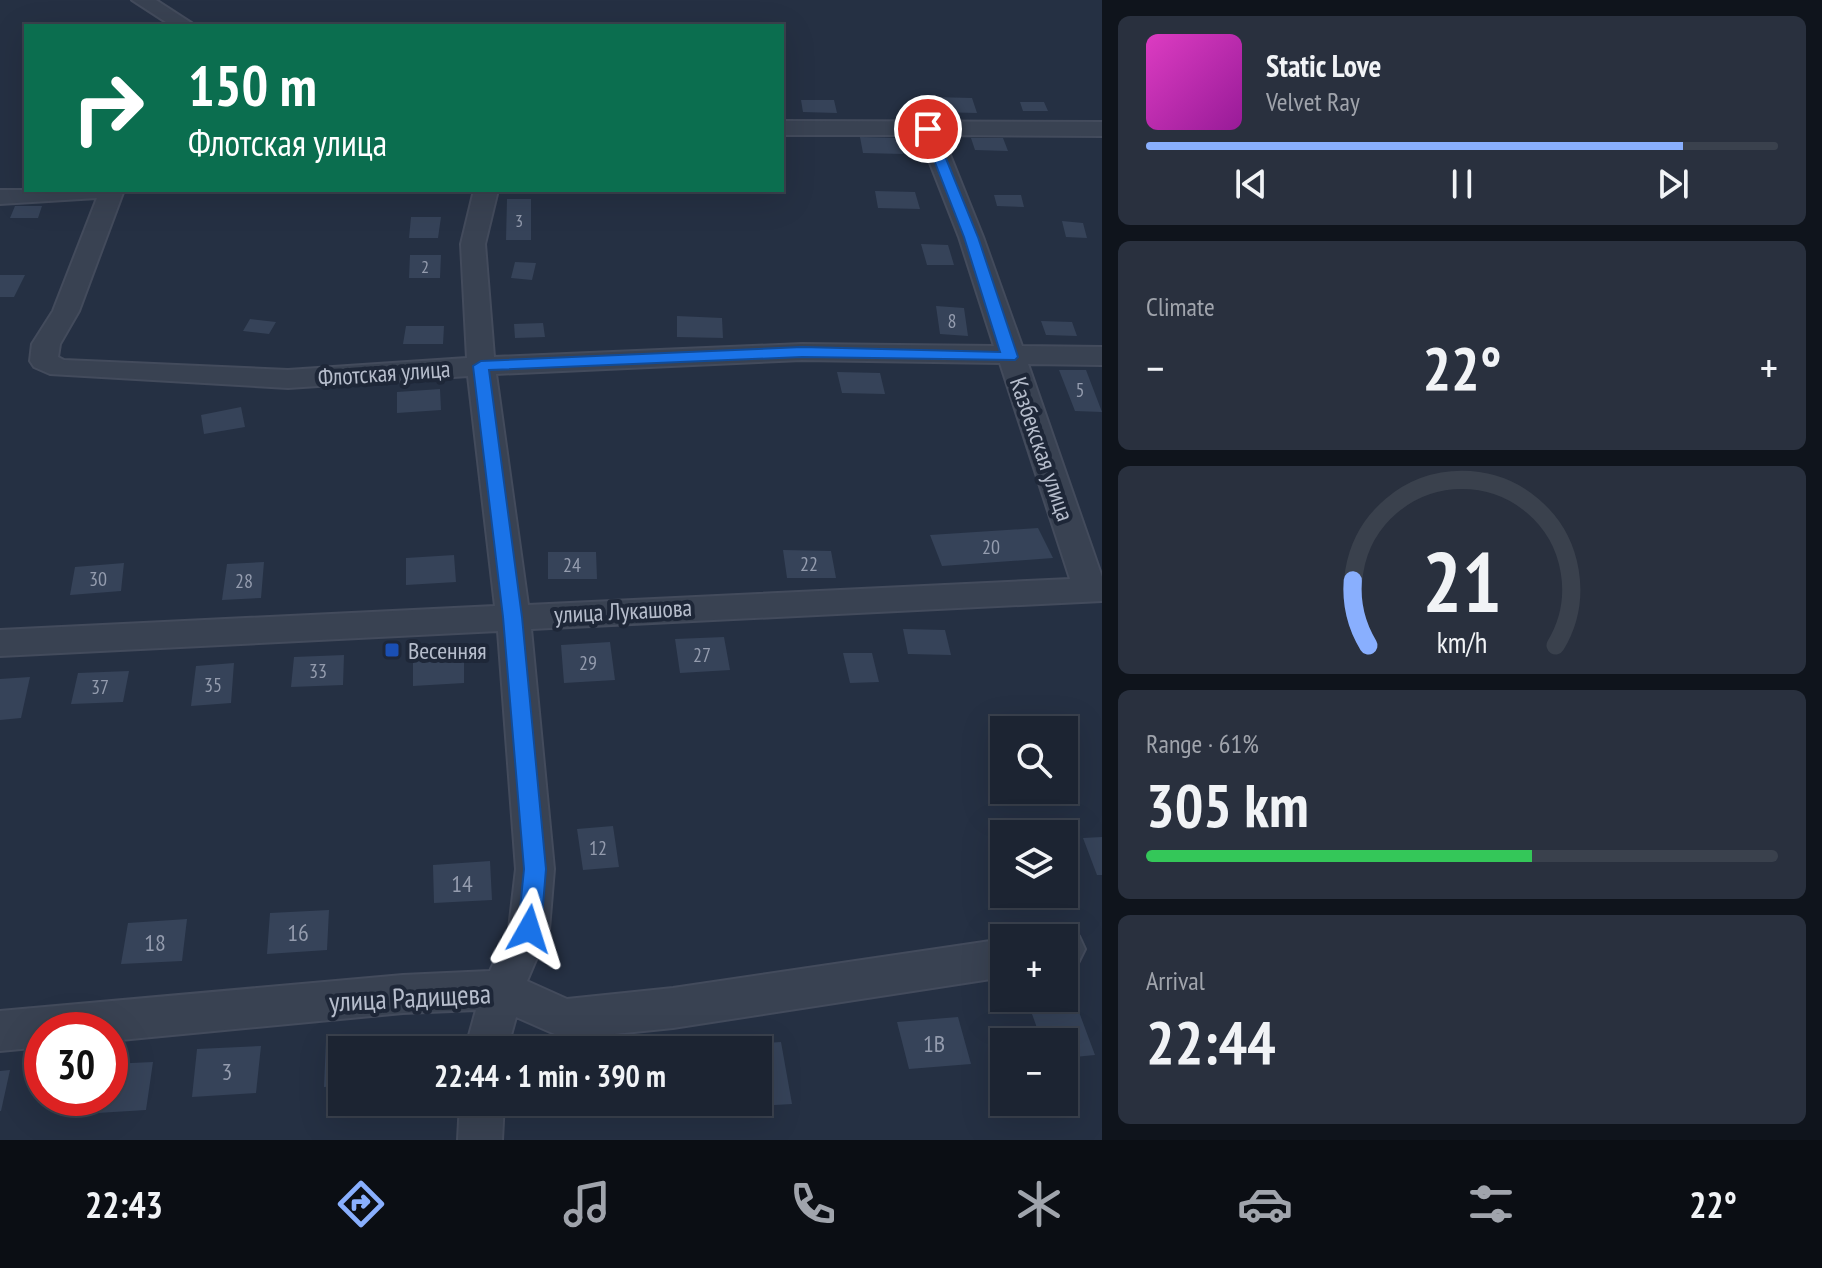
<!DOCTYPE html>
<html lang="en">
<head>
<meta charset="utf-8">
<style>
  :root { --surface:#1c2432; --page:#29303e; --text:#f1f3f6; --muted:#a0a4ac; --line:#3a414d; --accent:#89affe }
  body { margin:0; font-family:"PT Sans Narrow",sans-serif; background:var(--page); color:var(--text); height:100vh; display:flex; flex-direction:column; font-size:30px; white-space:nowrap }
  * { box-sizing:border-box; margin:0 }
  p { font-size:26px; color:var(--muted) }
  .icon { flex:none; width:44px; height:44px; fill:none; stroke:currentColor; stroke-width:2; stroke-linecap:round; stroke-linejoin:round }
  .map { position:relative; flex:1; overflow:hidden }
  .details { display:flex; flex-direction:column; gap:16px; padding:16px; background:#0f141c; width:720px }
  .details>* { flex:none }
  .top-card { position:absolute; left:24px; top:24px; width:760px; height:168px; border-radius:0px; box-shadow:0 8px 32px #0002,0 0 0 2px var(--line); background:#0b6e4f; color:#fff; overflow:hidden }
  .tools { position:absolute; left:990px; top:716px; display:grid; gap:16px }
  .tools a { display:grid; place-items:center; width:88px; height:88px; border-radius:0px; background:var(--surface); box-shadow:0 8px 32px #0002,0 0 0 2px var(--line); font-size:40px }
  .speed { position:absolute; left:24px; top:1012px; display:flex; gap:16px; font-size:40px; font-weight:700; text-align:center }
  .speed>* { display:grid; place-content:center; width:104px; height:104px; border-radius:50%; background:var(--surface); box-shadow:0 8px 32px #0002,0 0 0 2px var(--line); line-height:1 }
  .speed .limit { border:12px solid #d22; background:#fff; color:#111 }
  .pin { position:absolute; display:grid; place-items:center; width:68px; height:68px; color:#fff; margin:-34px; border:4px solid #fff; border-radius:50%; box-shadow:0 2px 8px #0007 }
  .me { position:absolute; width:88px; margin:-44px; rotate:6deg; stroke-linejoin:round; filter:drop-shadow(0 0 6px #0008) }
  .turn { display:flex; align-items:center; gap:28px; height:168px; padding:0 32px; font-size:36px }
  .turn .icon { width:104px; height:104px; stroke-width:2.5 }
  .turn b { display:block; font-size:56px; line-height:68px }
  .big { font-size:60px; font-weight:800; line-height:1.1 }
  .details .widget { flex:1; display:flex; flex-direction:column; justify-content:center; gap:12px; min-width:0; padding:0 28px; border-radius:12px; background:var(--page) }
  .details .dial { align-items:center; gap:0 }
  .dial svg { height:208px; overflow:visible; fill:none; stroke:var(--line); stroke-width:7; stroke-linecap:round; text-anchor:middle }
  .dial text { fill:var(--text); stroke:none }
  .song { display:flex; align-items:center; gap:24px }
  .cover { width:96px; height:96px; border-radius:12px; background:linear-gradient(135deg,hsl(310 70% 55%),hsl(300 70% 35%)) }
  .played { height:8px; border-radius:4px; background:linear-gradient(90deg,var(--accent) 85%,var(--line) 85%) }
  .keys { display:flex; justify-content:space-around; direction:ltr }
  .heat { display:flex; justify-content:space-between; align-items:center; font-size:44px; direction:ltr }
  .charge { height:12px; border-radius:6px; background:linear-gradient(90deg,#34c759 61%,var(--line) 0) }
  .trip { position:absolute; left:328px; top:1036px; width:444px; height:80px; border-radius:0px; background:var(--surface); box-shadow:0 8px 32px #0002,0 0 0 2px var(--line); font-weight:800; line-height:80px; text-align:center }
  .dock { display:flex; height:128px; justify-content:space-around; align-items:center; background:#0b0e14; color:var(--muted) }
  .dock .icon { width:56px; height:56px }
  .dock .current { color:var(--accent) }
  .dock b { font-size:36px; color:var(--text) }
  main { display:flex; flex:1; min-height:0 }
  .map>svg:first-child { display:block }
</style>
</head>
<body>
<main>
<div class="map">
<svg width="1102" height="1140" viewBox="0 0 1102 1140">
  <rect width="100%" height="100%" fill="#253043"/>
  <path fill="#364359" d="M932,97L972,98L977,113L937,112Z
    M801,100H834L837,113L803,112Z
    M1020,102H1044L1048,111H1023Z
    M860,137L899,138L903,154L863,153Z
    M971,138H1003L1008,151L975,150Z
    M875,191L915,192L920,209L878,208Z
    M994,195H1021L1024,207L997,206Z
    M507,199H531V240H506Z
    M15,206H42L38,218H10Z
    M411,217H441L438,238H409Z
    M1062,221L1083,223L1087,238L1066,237Z
    M921,244L948,245L954,265H927Z
    M410,255H441L440,278H409Z
    M515,262L536,263L532,280L511,278Z
    M0,275H25L14,297H0Z
    M936,306L964,308L968,336L940,334Z
    M677,316L722,318L723,338L677,337Z
    M250,319L276,322L269,334L243,331Z
    M1041,321L1072,322L1077,336L1046,335Z
    M543,323L545,337L515,338L514,324Z
    M406,326H444L443,344H403Z
    M1059,370H1086L1102,412L1075,411Z
    M837,372L880,373L885,394L842,393Z
    M440,389L441,410L397,413V392Z
    M241,407L245,427L204,434L201,415Z
    M1038,528L1053,558L942,566L930,535Z
    M783,550L831,551L836,578H787Z
    M548,552H596L597,579H548Z
    M454,555L456,582L406,585V558Z
    M264,562L261,598L222,600L227,564Z
    M124,563L121,591L70,595L75,567Z
    M903,629L945,630L951,655L908,654Z
    M724,637L730,670L680,673L675,639Z
    M610,642L615,680L564,683L561,645Z
    M464,653V683L413,686V655Z
    M843,653H872L879,682L850,683Z
    M344,655L343,685L291,687L294,657Z
    M234,663L231,703L191,706L196,666Z
    M129,671L123,702L71,704L78,673Z
    M30,677L21,718L0,720V679Z
    M613,826L619,867L583,870L577,829Z
    M1102,837V875H1097L1083,838Z
    M490,861L492,900L434,903L433,865Z
    M329,910L327,950L267,954L270,913Z
    M187,919L182,961L121,964L128,923Z
    M1073,996L1095,1055L1064,1058V1042H1042L1027,1000Z
    M958,1017L971,1064L909,1069L897,1022Z
    M388,1036V1050H342V1086L324,1087L326,1040Z
    M781,1042L792,1104L743,1107V1102H758V1050H735L734,1045Z
    M261,1046L256,1093L192,1097L197,1049Z
    M153,1062L146,1110L81,1114L83,1098H110V1064Z
    M10,1070L1,1111H0V1071Z
    M623,1102H661L663,1113L626,1118Z"/>
  <g fill="none" stroke-linecap="round" stroke-linejoin="round">
    <defs>
      <path id="minor" d="M132,0H156L196,26H172Z
        M782,121L1102,122V136L942,135L983,237L1022,346L1102,347V365L1028,364L1102,577V601L531,629L554,869L549,929L527,981L567,999L673,988L1004,939V977L673,1028L566,1039L516,1017L507,1050H465L476,1010L403,1013L110,1041V1030H42V1047L0,1051V1011L403,975L490,971L509,929L516,869L498,631L0,656V630L495,606L468,376L288,388L50,374L34,367L30,361L32,344L53,311L97,198L0,204V190H124L79,311L60,344L58,357L64,360L288,370L467,358L461,244L474,190H498L485,244L494,357L802,344L994,346L959,237L919,135H782ZM802,360L1000,363L1070,579L528,605L496,374Z
        M1065,930L1079,936L1085,949L1078,963L1064,969V938H1049Z
        M460,1102H504L502,1140H458Z"/>
    </defs>
    <use href="#minor" stroke="#434b5c" stroke-width="4"/>
    <use href="#minor" fill="#394252" fill-rule="evenodd"/>
  </g>
  <path fill="#1a73e8" stroke="#114b97" stroke-width="2" d="M928,125L934,129L978,237L1018,357L1015,360L802,357L489,370L522,617L546,869L541,929L537,936L529,940L521,936L518,929L524,869L503,617L473,366L481,361L802,347L1000,352L964,237L922,129Z"/>
  <rect fill="#1a4fb4" stroke="#1e2738" stroke-width="3" x="384" y="642" width="16" height="16" rx="4"/>
  <g text-anchor="middle" dominant-baseline="central" stroke-width="8" stroke-linejoin="round" paint-order="stroke">
    <g font-size="18" fill="#949cae">
      <text x="519" y="220">3</text>
      <text x="425" y="266">2</text>
    </g>
    <g font-size="20" fill="#949cae">
      <text x="952" y="321">8</text>
      <text x="1080" y="390">5</text>
      <text x="991" y="547">20</text>
      <text x="809" y="564">22</text>
      <text x="572" y="565">24</text>
      <text x="98" y="579">30</text>
      <text x="244" y="581">28</text>
      <text x="702" y="655">27</text>
      <text x="588" y="663">29</text>
      <text x="318" y="671">33</text>
      <text x="213" y="685">35</text>
      <text x="100" y="687">37</text>
      <text x="598" y="848">12</text>
    </g>
    <g font-size="24" fill="#b6bdcc" stroke="#1e2738">
      <text transform="translate(384 373) rotate(-4)">Флотская улица</text>
      <text transform="translate(1042 449) rotate(71)">Казбекская улица</text>
      <text transform="translate(623 611) rotate(-3)">улица Лукашова</text>
    </g>
    <g font-size="24" fill="#b6bdcc" stroke="#1e2738" text-anchor="start">
      <text x="408" y="650">Весенняя</text>
    </g>
    <g font-size="24" fill="#949cae">
      <text x="462" y="883">14</text>
      <text x="298" y="932">16</text>
      <text x="155" y="942">18</text>
      <text x="934" y="1043">1В</text>
      <text x="227" y="1071">3</text>
    </g>
    <g font-size="28" fill="#b6bdcc" stroke="#1e2738">
      <text transform="translate(410 997) rotate(-3)">улица Радищева</text>
    </g>
  </g>
</svg>
<div class="tools">
<a><svg class="icon" aria-label="search" viewBox="0 0 24 24"><circle cx="10" cy="10" r="6"/><path d="M15 15l6 6"/></svg></a>
<a><svg class="icon" aria-label="layers" viewBox="0 0 24 24"><path d="M12 4l9 5-9 5-9-5zM3 14l9 5 9-5"/></svg></a>
<a>+</a>
<a>−</a>
</div>
<div class="speed"><div class="limit">30</div></div>
<div class="pin" style="left:928px;top:129px;background:#d93025"><svg class="icon" aria-label="arrive" viewBox="0 0 24 24"><path d="M6 21V4h12l-3 4 3 4H6"/></svg></div>
<svg class="me" style="left:529px;top:929px" viewBox="-20 -20 40 40"><path d="M0-17L14 15 0 8-14 15z" fill="#1a73e8" stroke="#fff" stroke-width="4"/></svg>
<div class="trip">22:44 · 1 min · 390 m</div>
<div class="top-card">
<div class="turn"><svg class="icon" aria-label="right" viewBox="0 0 24 24"><path d="M7 20v-9h11M14 6l5 5-5 5"/></svg><div><b>150 m</b>Флотская улица</div></div>
</div>
</div>
<section class="details">
<div class="widget">
<div class="song"><i class="cover"></i><div><b>Static Love</b><p>Velvet Ray</p></div></div>
<div class="played"></div>
<div class="keys"><svg class="icon" aria-label="previous" viewBox="0 0 24 24"><path d="M18 5L8 12l10 7zM5 5v14"/></svg><svg class="icon" aria-label="pause" viewBox="0 0 24 24"><path d="M8 5v14M16 5v14"/></svg><svg class="icon" aria-label="next" viewBox="0 0 24 24"><path d="M6 5l10 7-10 7zM19 5v14"/></svg></div>
</div>
<div class="widget"><p>Climate</p>
<div class="heat"><a>−</a><b class="big">22°</b><a>+</a></div>
</div>
<div class="widget dial"><svg viewBox="0 0 100 80">
<path d="M14 69A42 42 0 1 1 86 69"/>
<path d="M14 69A42 42 0 0 1 8 44" stroke="#89affe"/>
<text x="50" y="56" font-size="32" font-weight="700">21</text>
<text x="50" y="72" font-size="11">km/h</text>
</svg></div>
<div class="widget"><p>Range · 61%</p><b class="big">305 km</b><div class="charge"></div></div>
<div class="widget"><p>Arrival</p><b class="big">22:44</b></div>
</section>
</main>
<nav class="dock">
<b>22:43</b>
<svg class="icon current" aria-label="directions" viewBox="0 0 24 24"><path d="M12 3l9 9-9 9-9-9zM9 14v-3h6M13 9l2 2-2 2"/></svg>
<svg class="icon" aria-label="music" viewBox="0 0 24 24"><path d="M9 18V5l10-2v13"/><circle cx="6" cy="18" r="3"/><circle cx="16" cy="16" r="3"/></svg>
<svg class="icon" aria-label="phone" viewBox="0 0 24 24"><path d="M5 4h4l2 5-3 2q2 4 5 5l2-3 5 2v4C11 20 4 13 5 4z"/></svg>
<svg class="icon" aria-label="climate" viewBox="0 0 24 24"><path d="M12 3v18M4 7l16 10M4 17L20 7"/></svg>
<svg class="icon" aria-label="car" viewBox="0 0 24 24"><path d="M5 17H2v-5l4-1 3-4h7l3 4 3 1v5h-3M9 17h6M6 11h13"/><circle cx="7" cy="17" r="2"/><circle cx="17" cy="17" r="2"/></svg>
<svg class="icon" aria-label="filters" viewBox="0 0 24 24"><path d="M4 7h16M4 17h16"/><circle cx="9" cy="7" r="2"/><circle cx="15" cy="17" r="2"/></svg>
<b>22°</b>
</nav>
</body>
</html>
